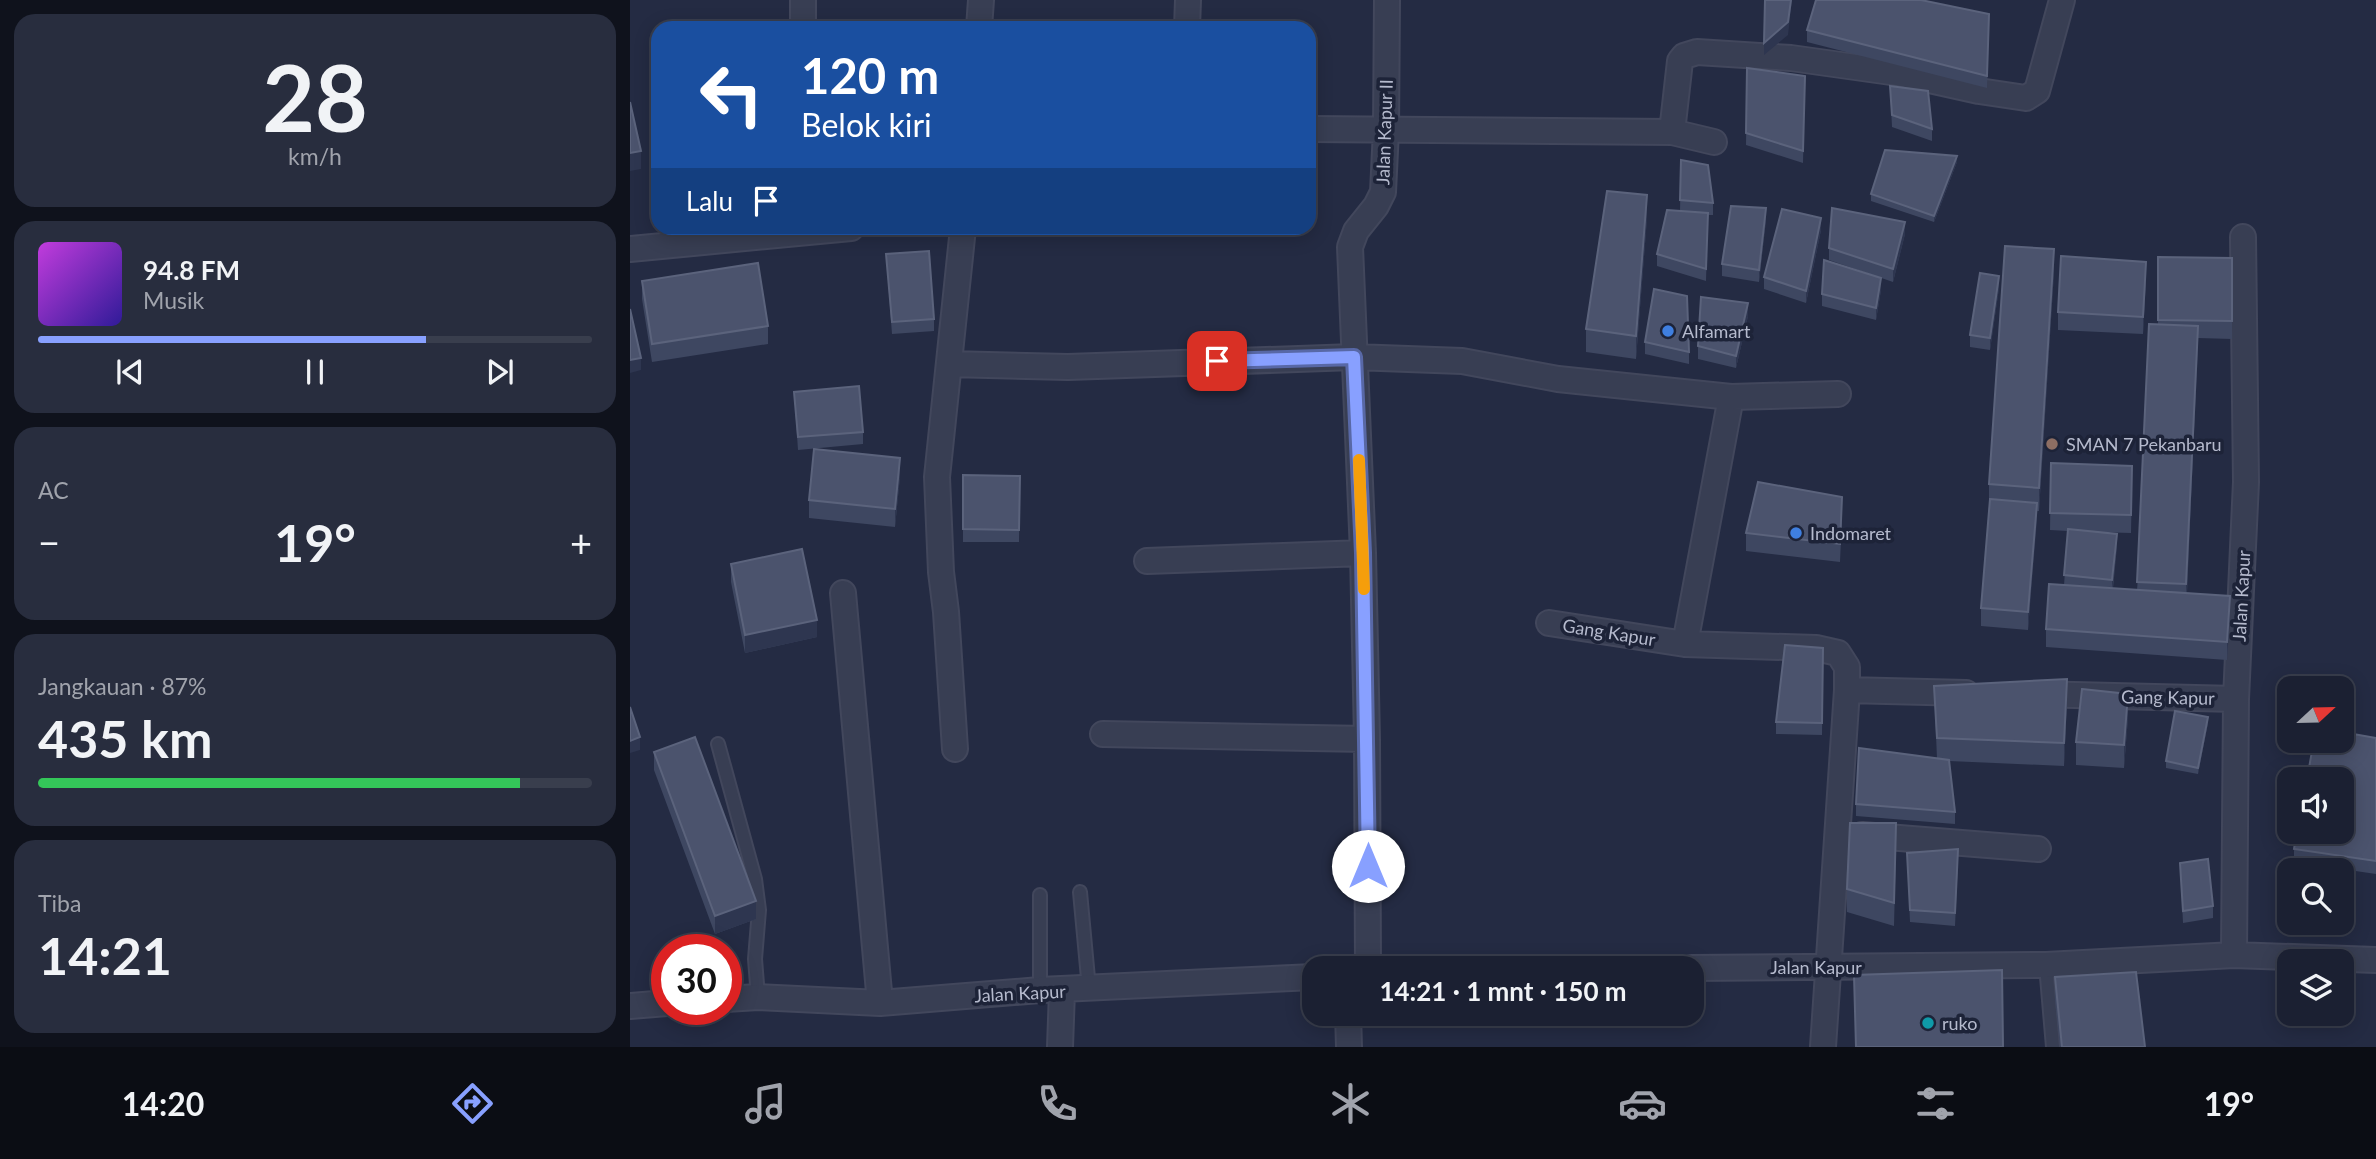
<!DOCTYPE html>
<html lang="id">
<head>
<meta charset="utf-8">
<style>
  :root { --surface:#1b2032; --page:#282d3e; --text:#f1f3f6; --muted:#a0a3ac; --line:#393e4d; --accent:#88a0ff }
  body { margin:0; font-family:Lato,sans-serif; background:var(--page); color:var(--text); height:100vh; display:flex; flex-direction:column; font-size:26px; white-space:nowrap }
  * { box-sizing:border-box; margin:0 }
  p { font-size:23px; color:var(--muted) }
  .icon { flex:none; width:38px; height:38px; fill:none; stroke:currentColor; stroke-width:2; stroke-linecap:round; stroke-linejoin:round }
  .map { position:relative; flex:1; overflow:hidden }
  .details { display:flex; flex-direction:column; gap:14px; padding:14px; background:#0f121c; width:630px }
  .details>* { flex:none }
  .guide { position:absolute; left:21px; top:21px; width:665px; height:214px; border-radius:21px; box-shadow:0 4px 18px #0003,0 0 0 2px var(--line); background:#1a4fa0; color:#fff; overflow:hidden }
  .needle { width:46px; rotate:68deg }
  .fabs { position:absolute; left:1647px; top:676px; display:grid; gap:14px }
  .fabs a { display:grid; place-items:center; width:77px; height:77px; border-radius:14px; background:var(--surface); box-shadow:0 4px 18px #0003,0 0 0 2px var(--line); font-size:35px }
  .speed { position:absolute; left:21px; top:934px; display:flex; gap:14px; font-size:35px; font-weight:700; text-align:center }
  .speed>* { display:grid; place-content:center; width:91px; height:91px; border-radius:50%; background:var(--surface); box-shadow:0 4px 18px #0003,0 0 0 2px var(--line); line-height:1 }
  .speed .limit { border:10px solid #d22; background:#fff; color:#111 }
  .pin { position:absolute; display:grid; place-items:center; width:60px; height:60px; color:#fff; margin:-30px; border-radius:14px; box-shadow:0 4px 10px #0006 }
  .me { position:absolute; width:77px; margin:-38px; rotate:0deg; stroke-linejoin:round; filter:drop-shadow(0 0 5px #0008) }
  .turn { display:flex; align-items:center; gap:24px; height:147px; padding:0 35px; font-size:32px }
  .turn .icon { width:91px; height:91px; stroke-width:2.5 }
  .turn b { display:block; font-size:49px; line-height:60px }
  .then { display:flex; align-items:center; height:66px; padding:0 35px; background:#0003; gap:14px; font-size:26px }
  .big { font-size:52px; font-weight:700; line-height:1.1 }
  .details .card { flex:1; display:flex; flex-direction:column; justify-content:center; gap:10px; min-width:0; padding:0 24px; border-radius:21px; background:var(--page) }
  .details .dial { align-items:center; gap:0 }
  .dial b { font-size:91px; line-height:1 }
  .song { display:flex; align-items:center; gap:21px }
  .cover { width:84px; height:84px; border-radius:10px; background:linear-gradient(135deg,hsl(290 70% 55%),hsl(250 70% 35%)) }
  .played { height:7px; border-radius:4px; background:linear-gradient(90deg,var(--accent) 70%,var(--line) 70%) }
  .keys { display:flex; justify-content:space-around; direction:ltr }
  .heat { display:flex; justify-content:space-between; align-items:center; font-size:38px; direction:ltr }
  .charge { height:10px; border-radius:5px; background:linear-gradient(90deg,#34c759 87%,var(--line) 0) }
  .trip { position:absolute; left:672px; top:956px; width:402px; height:70px; border-radius:21px; background:var(--surface); box-shadow:0 4px 18px #0003,0 0 0 2px var(--line); font-weight:700; line-height:70px; text-align:center }
  .menu { display:flex; height:112px; justify-content:space-around; align-items:center; background:#0b0d14; color:var(--muted) }
  .menu .icon { width:49px; height:49px }
  .menu .current { color:var(--accent) }
  .menu b { font-size:32px; color:var(--text) }
  main { display:flex; flex:1; min-height:0 }
  .map>svg:first-child { display:block }
</style>
</head>
<body>
<main>
<section class="details">
<div class="card dial"><b>28</b><p>km/h</p></div>
<div class="card">
<div class="song"><i class="cover"></i><div><b>94.8 FM</b><p>Musik</p></div></div>
<div class="played"></div>
<div class="keys"><svg class="icon" aria-label="previous" viewBox="0 0 24 24"><path d="M18 5L8 12l10 7zM5 5v14"/></svg><svg class="icon" aria-label="pause" viewBox="0 0 24 24"><path d="M8 5v14M16 5v14"/></svg><svg class="icon" aria-label="next" viewBox="0 0 24 24"><path d="M6 5l10 7-10 7zM19 5v14"/></svg></div>
</div>
<div class="card"><p>AC</p>
<div class="heat"><a>−</a><b class="big">19°</b><a>+</a></div>
</div>
<div class="card"><p>Jangkauan · 87%</p><b class="big">435 km</b><div class="charge"></div></div>
<div class="card"><p>Tiba</p><b class="big">14:21</b></div>
</section>
<div class="map">
<svg width="1746" height="1047" viewBox="0 0 1746 1047">
  <rect width="100%" height="100%" fill="#242b43"/>
  <g fill="none" stroke-linecap="round" stroke-linejoin="round">
    <defs>
      <path id="lane" d="M88,744L125,879L129,910L125,959L128,997
        M450,892L459,989
        M1416,965L1423,1047
        M410,990V895"/>
      <path id="street" d="M173,28V0
        M349,28L351,0
        M557,28L558,0
        M679,129L1042,132L1084,142
        M1042,132L1050,61L1054,56L1067,52L1161,58L1268,73L1349,91L1396,98L1407,91L1432,0
        M0,249L221,228
        M319,364L438,367L724,357L832,361L928,379L1101,397L1208,394
        M517,561L733,553
        M213,593L250,1003
        M919,623L1055,644L1186,648L1208,653L1217,667V690L1193,1047
        M1055,644L1101,397
        M1217,690L1336,693
        M1404,694L1606,699
        M473,734L737,739
        M325,749L316,612L311,572L307,477L333,228
        M1232,835L1408,849
        M1604,955L1606,699L1616,482L1613,237
        M738,968L737,739L733,553L720,247L726,231L746,206L753,192L756,130L757,0
        M1062,968L1416,965L1604,955L1746,960
        M96,999L128,997L250,1003L410,990L684,977
        M0,1006L37,1003
        M718,1013L719,1047
        M430,1047L432,991"/>
    </defs>
    <use href="#lane" stroke="#42475c" stroke-width="16"/>
    <use href="#street" stroke="#42475c" stroke-width="28"/>
    <use href="#lane" stroke="#383e53" stroke-width="12"/>
    <use href="#street" stroke="#383e53" stroke-width="24"/>
  </g>
  <path fill="#3e4761" d="M1359,14L1357,88L1177,42V30Z
    M1117,68L1175,76L1173,163L1116,145Z
    M1260,86L1302,129V141L1262,127Z
    M25,152H28V226H25Z
    M1051,160L1083,203V215H1078L1076,281L1027,266V254L1050,211Z
    M1327,162L1304,222L1241,201V194Z
    M1017,218L1006,359L956,352V329Z
    M1136,220L1129,282L1092,276V264Z
    M1191,230L1176,303L1134,289V277Z
    M1275,234L1263,282L1199,260V248Z
    M256,254L304,319V331L262,334Z
    M1528,257L1602,258V339L1568,338L1557,593L1600,614L1597,660L1416,647V629L1434,585L1438,531L1420,530L1421,463L1502,484L1501,533L1468,532L1487,546L1483,588L1507,590L1528,324Z
    M1424,272L1409,511H1407L1398,630L1351,626V608L1359,506V484Z
    M1516,279L1513,334L1428,330V312Z
    M12,281L138,326V344L22,362L12,299Z
    M1369,288L1360,350L1340,347V335Z
    M1251,290L1246,320L1192,306V294Z
    M1118,316L1106,368L1068,359V346Z
    M1015,342L1059,352V364L1015,354Z
    M164,392L233,432V444L168,450Z
    M333,475L390,476L389,542H333Z
    M270,476L265,527L179,518V500Z
    M1212,515L1210,562L1116,551V533Z
    M101,564L187,637L115,653L101,582Z
    M1193,648L1192,735L1146,734V722Z
    M1304,686L1437,702L1434,766L1319,761L1325,812V824L1226,816V804L1307,759Z
    M1498,717L1494,768L1446,765V742Z
    M1578,723L1568,774L1536,768V761Z
    M1746,738V874L1664,862V849Z
    M24,752L126,919L85,934L24,770Z
    M1266,846L1264,926L1217,912V889Z
    M1277,853L1328,861L1325,926L1280,922Z
    M1550,863L1583,906V918L1553,923Z
    M1425,977L1515,1047H1430L1425,1000Z"/>
  <path fill="#2e3650" d="M1161,0H1162L1158,35L1134,55V43Z
    M11,151V169L0,171V153Z
    M1327,156V162L1304,222V216Z
    M1017,195V218L1006,359V336Z
    M1136,208V220L1129,282V270Z
    M1191,218V230L1176,303V291Z
    M1275,222V234L1263,282V269Z
    M1424,249V272L1409,511V488Z
    M1516,262V279L1513,334V317Z
    M1369,276V288L1360,350V338Z
    M1251,278V290L1246,320V308Z
    M1118,303V316L1106,368V356Z
    M1568,326V349L1556,607V584Z
    M11,358V370L0,373V360Z
    M270,458V476L265,527V509Z
    M1407,503V521L1398,630V612Z
    M1487,534V546L1482,592V580Z
    M1600,596V614L1597,660V642Z
    M187,620V637L115,653V635Z
    M1437,679V702L1434,766V743Z
    M1498,694V717L1494,768V745Z
    M1578,717V723L1568,774V768Z
    M10,737V750L0,753V741Z
    M126,901V919L85,934V916Z"/>
  <path fill="#4b536d" stroke="#5b637c" stroke-width="2" d="M1135,0H1161L1158,22L1134,43Z
    M1186,0H1291L1359,14L1357,76L1177,30Z
    M1117,68L1175,76L1173,151L1116,133Z
    M1260,86L1298,91L1302,129L1262,115Z
    M0,102L11,151L0,153Z
    M1255,150L1327,156L1304,216L1241,194Z
    M25,152H28V208H25Z
    M1051,160L1078,165L1083,203L1050,200Z
    M977,191L1017,195L1006,336L956,329Z
    M1101,206L1136,208L1129,270L1092,264Z
    M1202,208L1275,222L1263,269L1199,248Z
    M1152,209L1191,218L1176,291L1134,277Z
    M1037,210L1078,213L1076,269L1027,254Z
    M1375,246L1424,249L1409,488L1359,484Z
    M299,251L304,319L262,322L256,254Z
    M1431,256L1516,262L1513,317L1428,312Z
    M1528,257L1602,258V321L1528,320Z
    M1194,260L1251,278L1246,308L1192,294Z
    M128,263L138,326L22,344L12,281Z
    M1350,273L1369,276L1360,338L1340,335Z
    M1024,289L1057,296L1059,352L1015,342Z
    M1071,297L1118,303L1106,356L1068,346Z
    M0,309L11,358L0,360Z
    M1519,324L1568,326L1556,584L1507,582Z
    M229,386L233,432L168,437L164,392Z
    M184,449L270,458L265,509L179,500Z
    M1421,463L1502,466L1501,515L1420,513Z
    M333,475L390,476L389,530L333,529Z
    M1128,482L1212,497L1210,544L1116,533Z
    M1360,499L1407,503L1398,612L1351,608Z
    M1438,529L1487,534L1482,580L1434,575Z
    M172,549L187,620L115,635L101,564Z
    M1419,584L1600,596L1597,642L1416,629Z
    M1155,645L1193,648L1192,723L1146,722Z
    M1437,679L1434,743L1307,738L1304,686Z
    M1452,689L1498,694L1494,745L1446,742Z
    M0,707L10,737L0,741Z
    M1545,711L1578,717L1568,768L1536,761Z
    M1712,732L1746,738V861L1664,849L1667,831H1712V779H1677L1684,740H1712Z
    M65,737L126,901L85,916L24,752Z
    M1229,748L1319,760L1325,812L1226,804Z
    M1220,823H1266L1264,903L1217,889Z
    M1328,849L1325,913L1280,910L1277,853Z
    M1578,859L1583,906L1553,911L1550,863Z
    M1372,970L1373,1047H1226L1224,975Z
    M1506,972L1515,1047H1432L1425,977Z"/>
  <g fill="none" stroke-linecap="round" stroke-linejoin="round">
    <defs>
      <path id="route" d="M587,361L724,357L733,553L738,866"/>
    </defs>
    <use href="#route" stroke="#5868a6" stroke-width="18"/>
    <use href="#route" stroke="#88a0ff" stroke-width="12"/>
    <path stroke="#f59e0b" stroke-width="12" d="M729,460L734,589"/>
  </g>
  <g fill="#3f7fe0" stroke="#1d2338" stroke-width="2.5">
    <circle cx="1038" cy="331" r="7"/>
    <circle cx="1166" cy="533" r="7"/>
  </g>
  <circle fill="#8d6e63" stroke="#1d2338" stroke-width="2.5" cx="1422" cy="444" r="7"/>
  <circle fill="#0f9aa8" stroke="#1d2338" stroke-width="2.5" cx="1298" cy="1023" r="7"/>
  <g text-anchor="middle" dominant-baseline="central" stroke-width="7" stroke-linejoin="round" paint-order="stroke">
    <g font-size="18" fill="#b5bacd" stroke="#1d2338">
      <text transform="translate(754 132) rotate(-88)">Jalan Kapur II</text>
      <text transform="translate(1611 596) rotate(-87)">Jalan Kapur</text>
      <text transform="translate(979 632) rotate(9)">Gang Kapur</text>
      <text transform="translate(1538 697) rotate(1)">Gang Kapur</text>
      <text x="1186" y="967">Jalan Kapur</text>
      <text transform="translate(390 993) rotate(-3)">Jalan Kapur</text>
    </g>
    <g font-size="18" fill="#b5bacd" stroke="#1d2338" text-anchor="start">
      <text x="1052" y="331">Alfamart</text>
      <text x="1436" y="444">SMAN 7 Pekanbaru</text>
      <text x="1180" y="533">Indomaret</text>
      <text x="1312" y="1023">ruko</text>
    </g>
  </g>
</svg>
<div class="fabs">
<a><svg class="needle" viewBox="-14 -14 28 28"><path d="M0-13l5 13h-10z" fill="#e53935"/><path d="M0 13l5-13h-10z" fill="#a0a3ac"/></svg></a>
<a><svg class="icon" aria-label="sound" viewBox="0 0 24 24"><path d="M4 9h4l5-4v14l-5-4H4zM17 9q2 3 0 6"/></svg></a>
<a><svg class="icon" aria-label="search" viewBox="0 0 24 24"><circle cx="10" cy="10" r="6"/><path d="M15 15l6 6"/></svg></a>
<a><svg class="icon" aria-label="layers" viewBox="0 0 24 24"><path d="M12 4l9 5-9 5-9-5zM3 14l9 5 9-5"/></svg></a>
</div>
<div class="speed"><div class="limit">30</div></div>
<div class="pin" style="left:587px;top:361px;background:#d93025"><svg class="icon" aria-label="arrive" viewBox="0 0 24 24"><path d="M6 21V4h12l-3 4 3 4H6"/></svg></div>
<svg class="me" style="left:738px;top:866px" viewBox="-20 -20 40 40"><circle r="19" fill="#fff"/><path d="M0-13L10 11 0 6-10 11z" fill="#88a0ff"/></svg>
<div class="trip">14:21 · 1 mnt · 150 m</div>
<div class="guide">
<div class="turn"><svg class="icon" aria-label="left" viewBox="0 0 24 24"><path d="M17 20v-9H6M10 6l-5 5 5 5"/></svg><div><b>120 m</b>Belok kiri</div></div>
<div class="then">Lalu<svg class="icon" aria-label="arrive" viewBox="0 0 24 24"><path d="M6 21V4h12l-3 4 3 4H6"/></svg></div>
</div>
</div>
</main>
<nav class="menu">
<b>14:20</b>
<svg class="icon current" aria-label="directions" viewBox="0 0 24 24"><path d="M12 3l9 9-9 9-9-9zM9 14v-3h6M13 9l2 2-2 2"/></svg>
<svg class="icon" aria-label="music" viewBox="0 0 24 24"><path d="M9 18V5l10-2v13"/><circle cx="6" cy="18" r="3"/><circle cx="16" cy="16" r="3"/></svg>
<svg class="icon" aria-label="phone" viewBox="0 0 24 24"><path d="M5 4h4l2 5-3 2q2 4 5 5l2-3 5 2v4C11 20 4 13 5 4z"/></svg>
<svg class="icon" aria-label="climate" viewBox="0 0 24 24"><path d="M12 3v18M4 7l16 10M4 17L20 7"/></svg>
<svg class="icon" aria-label="car" viewBox="0 0 24 24"><path d="M5 17H2v-5l4-1 3-4h7l3 4 3 1v5h-3M9 17h6M6 11h13"/><circle cx="7" cy="17" r="2"/><circle cx="17" cy="17" r="2"/></svg>
<svg class="icon" aria-label="filters" viewBox="0 0 24 24"><path d="M4 7h16M4 17h16"/><circle cx="9" cy="7" r="2"/><circle cx="15" cy="17" r="2"/></svg>
<b>19°</b>
</nav>
</body>
</html>
